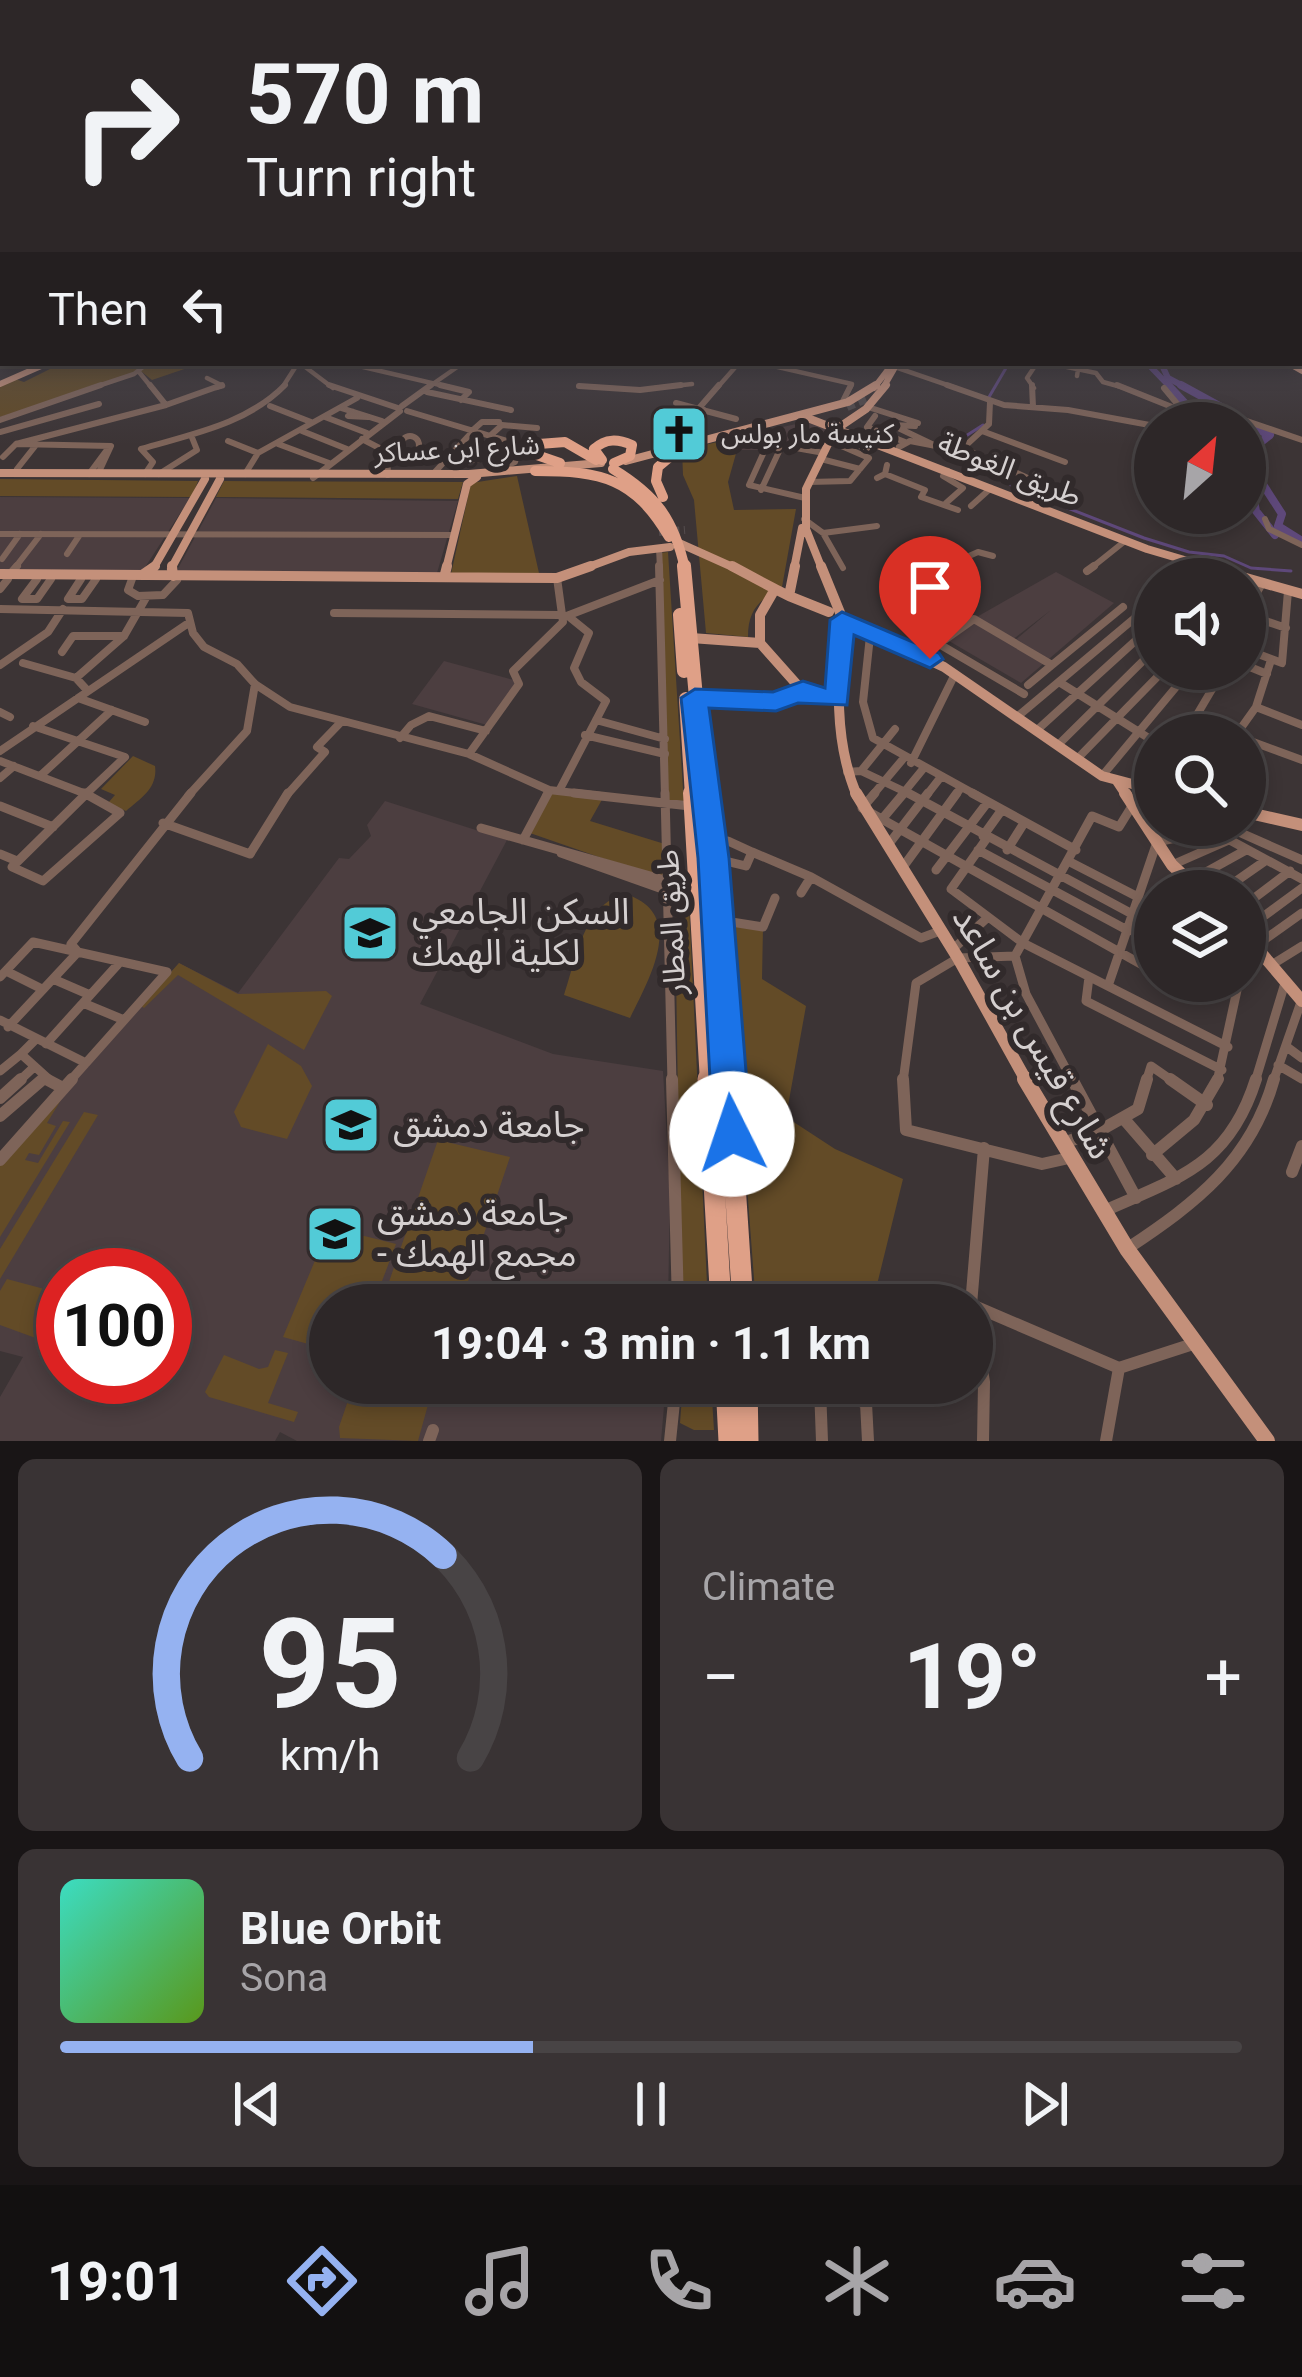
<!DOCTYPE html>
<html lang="en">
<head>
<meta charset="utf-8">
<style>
  :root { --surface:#2d2728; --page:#393334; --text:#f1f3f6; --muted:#a7a5a8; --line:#484445; --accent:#95b2f1 }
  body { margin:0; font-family:Roboto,"Noto Sans Arabic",sans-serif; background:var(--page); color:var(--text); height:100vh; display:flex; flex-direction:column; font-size:45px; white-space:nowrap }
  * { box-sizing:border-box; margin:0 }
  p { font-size:39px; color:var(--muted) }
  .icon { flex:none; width:66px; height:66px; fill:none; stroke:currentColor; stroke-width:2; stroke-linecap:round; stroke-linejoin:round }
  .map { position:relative; height:1441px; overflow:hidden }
  .details { display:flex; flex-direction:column; gap:18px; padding:18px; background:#191516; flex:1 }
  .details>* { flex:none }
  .hud { position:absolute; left:0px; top:0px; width:1302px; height:366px; box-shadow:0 6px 18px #0003,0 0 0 3px var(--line); background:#2d2728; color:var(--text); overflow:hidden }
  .needle { width:78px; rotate:27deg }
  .buttons { position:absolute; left:1134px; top:402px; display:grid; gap:24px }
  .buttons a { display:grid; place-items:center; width:132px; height:132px; border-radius:50%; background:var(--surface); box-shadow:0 6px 18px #0003,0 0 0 3px var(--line); font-size:60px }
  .speed { position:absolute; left:36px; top:1248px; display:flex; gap:24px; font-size:60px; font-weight:700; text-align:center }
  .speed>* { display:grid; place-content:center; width:156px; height:156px; border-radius:50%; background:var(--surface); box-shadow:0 6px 18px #0003,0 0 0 3px var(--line); line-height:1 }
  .speed .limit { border:18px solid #d22; background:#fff; color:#111 }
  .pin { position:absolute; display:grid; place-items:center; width:102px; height:102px; color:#fff; margin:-123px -51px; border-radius:50% 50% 50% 0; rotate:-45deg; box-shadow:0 0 12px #0007 }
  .pin .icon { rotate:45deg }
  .me { position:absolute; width:132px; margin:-66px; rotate:356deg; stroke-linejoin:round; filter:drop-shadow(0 0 9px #0008) }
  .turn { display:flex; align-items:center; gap:42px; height:252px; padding:0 48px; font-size:54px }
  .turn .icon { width:156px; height:156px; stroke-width:2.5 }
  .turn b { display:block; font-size:84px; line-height:102px }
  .then { display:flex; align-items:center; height:114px; padding:0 48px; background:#0003; gap:24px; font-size:45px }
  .big { font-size:90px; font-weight:700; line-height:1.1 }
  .details .widget { flex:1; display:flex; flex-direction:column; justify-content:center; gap:18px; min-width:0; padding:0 42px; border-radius:18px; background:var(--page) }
  .details .dial { align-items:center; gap:0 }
  .dial svg { height:312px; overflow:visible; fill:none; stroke:var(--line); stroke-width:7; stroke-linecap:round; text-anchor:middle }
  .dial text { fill:var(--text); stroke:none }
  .song { display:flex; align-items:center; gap:36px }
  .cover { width:144px; height:144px; border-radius:18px; background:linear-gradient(135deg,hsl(170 70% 55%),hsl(90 70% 35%)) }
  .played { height:12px; border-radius:6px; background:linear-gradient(90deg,var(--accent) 40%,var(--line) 40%) }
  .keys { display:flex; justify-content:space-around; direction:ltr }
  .heat { display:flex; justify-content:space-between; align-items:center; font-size:66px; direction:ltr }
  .details .tiles { flex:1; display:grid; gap:18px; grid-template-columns:1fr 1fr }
  .widget:last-child { grid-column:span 2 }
  .trip { position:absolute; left:309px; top:1284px; width:684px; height:120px; border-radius:60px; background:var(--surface); box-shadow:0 6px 18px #0003,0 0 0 3px var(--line); font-weight:700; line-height:120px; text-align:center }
  .menu { display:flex; height:192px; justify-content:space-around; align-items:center; background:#121010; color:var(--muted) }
  .menu .icon { width:84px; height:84px }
  .menu .current { color:var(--accent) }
  .menu b { font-size:54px; color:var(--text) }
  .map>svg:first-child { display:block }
</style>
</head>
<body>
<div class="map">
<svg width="1302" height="1441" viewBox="0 0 1302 1441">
  <rect width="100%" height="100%" fill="#3c3435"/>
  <path fill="#4c3e40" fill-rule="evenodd" d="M809,421L829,428L822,446L813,451L771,444L761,450H737L731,439Z
    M0,497L190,498L142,572L0,571Z
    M216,498L458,501L437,573L176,572Z
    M1056,572L1114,603L1021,683L949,641L976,622L1013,642L1051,610L1012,640L975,618Z
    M444,661L517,681L487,725L412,704Z
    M385,801L507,840L420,1004L553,1054L663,1071L670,1193L668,1305H330V1383H666L661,1441H297L280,1432L275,1441H0V1397L23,1357L0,1351V1164L179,963L238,993L339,858L349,859L371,836L367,825ZM63,1275H165V1377H63Z"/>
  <path fill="#634b27" d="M62,363H202L152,380L142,372L0,417V386L15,379L24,382Z
    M731,439L737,450L728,482L734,510L796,509L782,587C759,600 748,610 748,637L706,633L694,500L683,475L682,450Z
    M517,476L539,573L451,574L471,483Z
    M0,479L198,481L192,497L0,496Z
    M224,481L463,482L458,499L216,497Z
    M668,552L684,805L667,803L660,553Z
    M133,756L155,766C158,788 141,798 126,811L108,803L115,795L101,789Z
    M549,790L604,796L590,821L668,845V881L527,832Z
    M625,894C688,913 649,979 630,1018L564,995C576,960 584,903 625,894Z
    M675,900L689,904L708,1305H681Z
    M727,921L763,927L762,979L806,1006L786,1117L835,1149L903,1179L872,1305H756Z
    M179,963L238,994L326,991L332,996L304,1050L178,975L144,1008L141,1006Z
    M268,1044L301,1066L312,1086L287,1139L241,1127L234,1112Z
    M70,1085L47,1123L56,1126L39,1155L29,1153L25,1160L38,1163L63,1121L70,1122L0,1237V1164Z
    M84,1112L98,1115L0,1279V1249Z
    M438,1140L510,1157L460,1305H381Z
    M329,1227L396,1244L373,1305H330V1350L283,1337Z
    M7,1279L63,1294V1348L0,1325V1291Z
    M275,1350L288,1353L268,1403L298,1412L294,1422L209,1397L205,1392L224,1355L259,1369L268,1367Z
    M354,1383H434L418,1441L340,1438L339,1427Z
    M683,1383H711L714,1430H694L680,1423Z"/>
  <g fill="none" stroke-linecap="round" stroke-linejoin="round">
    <path stroke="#5e487a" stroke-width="3" d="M989,397L1009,363
      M983,425L958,441V447L1014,487L1144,538L1189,552L1224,556L1251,568L1291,571"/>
    <path stroke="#5e487a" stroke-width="6" d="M1147,363L1171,388
      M1161,363L1168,378L1187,388"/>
    <path stroke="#5e487a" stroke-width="8" d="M1168,385L1194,413L1214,423
      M1181,385L1223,408
      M1192,408L1243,423
      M1245,424L1270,435L1252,449L1262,483L1282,514L1278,526L1302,541
      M1245,456L1256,511L1275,535"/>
    <path stroke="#534b4c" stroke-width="8" stroke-dasharray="8 4.5" stroke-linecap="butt" d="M847,407L869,398
      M659,532L685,530"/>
    <path stroke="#7e6459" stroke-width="4.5" d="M1299,305V314
      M300,363L333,388
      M346,363L453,388
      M760,363L852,384L850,388
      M1048,363L1096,373L1103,382L1125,388
      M895,367L956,388
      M139,372L152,388
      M1077,376L1079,363
      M207,378L223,386L216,388
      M579,386L613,388
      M92,388L134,374L148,363
      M282,388L298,363
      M427,388L463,363
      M655,388L692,384
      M717,388L739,363
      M1034,388L1027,378L1037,363"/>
    <path stroke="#7e6459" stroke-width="6" d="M329,385L398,408
      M440,385L469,392L461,400
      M947,385L1004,405L1068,410L1155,426
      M1032,385L1033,407
      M1117,385L1177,409
      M579,386L640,390L681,385
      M1164,388L1179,406
      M427,392L511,410
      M990,402L989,424L963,448L1032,480L1017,498
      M676,403L736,419
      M842,403L851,385
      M166,405L222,385
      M270,406L311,422
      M402,406L431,385
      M700,407L719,385
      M341,408L382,421
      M871,408L918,423
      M407,411L520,445L515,462L496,470
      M353,412L348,416L368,417
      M875,416L867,427L905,442
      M325,417L367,433
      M0,420L101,385
      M692,423L704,410
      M1168,423L1179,406L1194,403L1302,440
      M473,430L482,422H499
      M754,430L768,443L824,453
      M302,431L347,449
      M982,431L1065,462
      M0,432L99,404
      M833,434L867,449
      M491,435L502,425L537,428
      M401 445a9 9 0 1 1 18 0a9 9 0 1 1-18 0Z
      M362,439L387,452L388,475
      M228,441L258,453
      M768,443L749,485L805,498
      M278,444L329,463
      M899,447L910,441L936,446L892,425L915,426
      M450,456L478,460L497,440
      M3,457L16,444
      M821,459L860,469
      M17,469L36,445
      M89,474L109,447
      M98,474L111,446L16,444L166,405L150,385
      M145,474L153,462L141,449C192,434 247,424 285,385
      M159,474L197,450L191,435
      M245,474L258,453L357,398
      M433,474L473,431
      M885,474L925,490L921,497L958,510
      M313,478L400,411
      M877,478L885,474L887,465
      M809,482L850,481L869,458L830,441
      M761,490L782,445
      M946,503L963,488L943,476L948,471
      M971,506L991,488
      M804,519L823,533L843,568
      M1265,519L1269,529L1302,545
      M823,533L877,526
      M0,534L454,535
      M659,548L660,569
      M67,554L79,536
      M2,559L20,534
      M951,564L978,552L993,556
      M14,569L41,534
      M1090,569L1125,541
      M1193,569L1196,564"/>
    <path stroke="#7e6459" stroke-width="8" d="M659,566L665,796
      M1087,571L1094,566
      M11,573L17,566
      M37,579L22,599H37L51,579
      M81,579L68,599H82L96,579
      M132,579L128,590L138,596L163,595L177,580
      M1185,579L1195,566
      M0,589L8,579
      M0,609L188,613L193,633L204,647L237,664L255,684L290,707L469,754L549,790L601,796
      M334,613L559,615
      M1245,613L1263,582
      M1245,614L1286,628
      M564,617L660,580
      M870,636L863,702L873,738L978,796
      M939,644L1024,694
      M1245,649L1282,663L1288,591
      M62,652L73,636H124
      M922,656L974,619L1052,665L1123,607
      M23,663L76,678L86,689
      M0,665L48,632L63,609
      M1245,665L1267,674
      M76,678L124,636L147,596
      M1059,682L1155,742
      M1028,685L1052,665
      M78,698L145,722
      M695,698L776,702L803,691
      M1256,707L1302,725
      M0,712L10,717
      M1017,717L1142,612L1155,614
      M596,720L665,739
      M1036,731L1155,623
      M585,735L665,754
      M1185,735L1224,669
      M1236,735L1256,707L1271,660
      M400,738L411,725L429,716L486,731
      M1245,739L1302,760
      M1058,745L1155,649
      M0,751L190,622
      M469,754L519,684L513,671L563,622L557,578
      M1077,759L1165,669
      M0,761L86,794L125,757L33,726
      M911,763L955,674
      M861,771L895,729
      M847,772L861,771L914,796
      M40,776L112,710
      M1102,776L1191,669
      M0,778L14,766
      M559,791L606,701L581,682L574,668L589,633L568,616
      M84,796H89
      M188,796L247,731L255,684
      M286,796L325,752L317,747L342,721
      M546,796L549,790
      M872,796L903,759
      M901,796L923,769
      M926,796L940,778
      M955,796L960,789"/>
    <path stroke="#7e6459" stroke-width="9" d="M83,793H87
      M574,793L690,806
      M665,793L672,1082
      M875,793L862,808L1155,972
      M908,793L1134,915
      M972,793L1076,850
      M86,794L120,813L43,881L12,867Z
      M0,806L53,827
      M883,818L904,793
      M163,823L250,854L288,793
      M1202,825L1302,879
      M1223,825L1302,860
      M481,828L668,881
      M983,836L1001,811
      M987,838L951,889L1023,943L1228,1047
      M523,840L548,793
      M728,841L752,852
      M888,845L928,793
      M978,850L1129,931
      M1007,850L1024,823
      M561,853L668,891L694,894
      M0,854L17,861
      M713,858L746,866L752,852L811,877L921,938L940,931
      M1070,862L1136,896
      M1172,865L1229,840
      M903,867L957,793
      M936,870L987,803
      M1190,881L1246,850
      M1222,891L1265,861
      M801,893L811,877
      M1245,905L1290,871
      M719,920L763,927L775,898
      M1245,930L1302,888
      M952,950L986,919
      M1015,956L1092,816L1119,827L1132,806
      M1273,964L1302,946
      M1245,965L1257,945L1302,913
      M6,971L42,989
      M0,977L33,942L167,972L69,1082
      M1089,977L1086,1001L1222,1070
      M53,979L90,995
      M1171,981L1193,994L1199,981
      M1108,986L1157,842L1189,835L1201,825
      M83,1003L124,1020
      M0,1020L86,1063
      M8,1027L78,952L71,944L191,793
      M35,1040L21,1054L52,1082
      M46,1044L120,962
      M1287,1047L1302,1058
      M1278,1065L1302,1079
      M0,1071L21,1054
      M18,1082L33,1068
      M39,1082L44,1078
      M903,1082L916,983L958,958L1015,956L1026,994L1073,1082
      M1146,1082L1151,1066L1174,1082
      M1217,1082L1239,981
      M1255,1082L1285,983
      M1273,1082L1301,1002"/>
    <path stroke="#7e6459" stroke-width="12" d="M46,1079L63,1088
      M672,1079L678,1305
      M903,1079L906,1130L1042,1164L1069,1158
      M1072,1079L1136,1198
      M1170,1079L1207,1105
      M0,1098L21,1079
      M0,1116L43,1079
      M1124,1119L1176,1179
      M1063,1143L1099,1131L1138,1109L1147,1079
      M1152,1155L1194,1120L1218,1079
      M0,1160L72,1079
      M1292,1172L1302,1146
      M1104,1211C1180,1177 1229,1165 1256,1079
      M1128,1248C1196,1203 1251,1161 1274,1079
      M971,1305L984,1148
      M972,1305L1119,1368L1193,1344
      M972,1310L984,1382L983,1441
      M810,1383L866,1403L868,1441
      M820,1388L822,1441
      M429,1441L433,1430
      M670,1441L676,1383
      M1106,1441L1119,1368"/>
    <path stroke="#c4907a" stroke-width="6" d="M1299,253L1302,259
      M1288,363L1302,371
      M0,384L48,363
      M874,388L893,363
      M883,388L894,369"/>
    <path stroke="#c4907a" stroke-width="8" d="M805,417L1147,549L1215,569
      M626,461L848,402L876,385
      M0,473L469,474L601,463
      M679,543L737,569
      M153,569L205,479
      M171,569L220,479
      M446,569L467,484L477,477
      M583,569L629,552L670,547
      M794,569L802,528
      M822,569L806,529V489L835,430L866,409L886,385"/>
    <path stroke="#c4907a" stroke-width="10" d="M172,566L173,576
      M732,566L775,589
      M795,566L789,596L775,589L760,615V643L808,697L837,698
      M821,566L843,620L944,667L1102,776L1155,790
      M1204,566L1302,594
      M0,574L557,578L591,566
      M445,574L447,566
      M142,575L155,566
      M789,596L829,612
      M843,620C838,680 833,739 857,796
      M691,638L760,643
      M1117,781L1127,796"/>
    <path stroke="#c4907a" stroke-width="12" d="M856,793L958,958L1027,1082
      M1125,793L1172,865L1200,891
      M1245,812L1302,825
      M1245,934L1302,1001"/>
    <path stroke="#c4907a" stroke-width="16" d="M1025,1079L1127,1249L1267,1441"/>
    <path stroke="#dfa087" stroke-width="10" d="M602,460L594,449C606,438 618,439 632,445L630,456L614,463
      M560,463L531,453L539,444L565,442L596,460
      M613,469C656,495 674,519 685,569
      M535,471C602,471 634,478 669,537
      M663,497L656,481L658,467L682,447"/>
    <path stroke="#dfa087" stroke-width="14" d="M684,566L705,796
      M680,615L684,671
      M686,699L692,796"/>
    <path stroke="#dfa087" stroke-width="16" d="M691,793L708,1082
      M705,793L728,1082"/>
    <path stroke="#dfa087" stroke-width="21" d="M708,1079L721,1305
      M728,1079L743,1305
      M726,1383L729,1441
      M747,1383L748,1441"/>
  </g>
  <linearGradient id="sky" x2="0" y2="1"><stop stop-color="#211d1d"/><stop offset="0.55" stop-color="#50505c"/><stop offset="1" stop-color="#50505c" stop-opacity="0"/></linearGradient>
  <rect width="1302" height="445" fill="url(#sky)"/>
  <path fill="#1a73e8" stroke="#114b97" stroke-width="3" d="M842,612L939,653L943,659L930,668L854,635L847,705L798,703L776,711L709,708L729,858L751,1134L745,1147L732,1153L718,1147L713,1134L698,858L681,698L695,689L773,692L803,681L825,688L830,620Z"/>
  <defs>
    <symbol id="church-square" viewBox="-11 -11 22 22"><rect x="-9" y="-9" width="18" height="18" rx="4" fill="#52cbd7" stroke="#312a2b"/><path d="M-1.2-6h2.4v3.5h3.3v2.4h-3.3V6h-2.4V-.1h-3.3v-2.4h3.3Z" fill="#111"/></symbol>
    <symbol id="university-square" viewBox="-11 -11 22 22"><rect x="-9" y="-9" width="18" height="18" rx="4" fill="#52cbd7" stroke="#312a2b"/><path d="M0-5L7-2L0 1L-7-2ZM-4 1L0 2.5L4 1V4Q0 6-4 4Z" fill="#111"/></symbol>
  </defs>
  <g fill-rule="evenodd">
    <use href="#church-square" x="646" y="401" width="66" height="66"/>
    <use href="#university-square" x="337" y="900" width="66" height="66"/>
    <use href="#university-square" x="318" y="1092" width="66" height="66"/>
    <use href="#university-square" x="302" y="1201" width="66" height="66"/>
  </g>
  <g text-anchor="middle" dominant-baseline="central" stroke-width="12" stroke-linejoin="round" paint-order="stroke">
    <g font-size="27" fill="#d5d0d0" stroke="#312a2b" text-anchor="start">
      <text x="721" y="434">كنيسة مار بولس</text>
    </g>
    <g font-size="27" fill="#d5d0d0" stroke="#312a2b">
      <text transform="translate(457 449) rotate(-3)">شارع ابن عساكر</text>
    </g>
    <g font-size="30" fill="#d5d0d0" stroke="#312a2b">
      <text transform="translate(1010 469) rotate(22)">طريق الغوطة</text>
      <text transform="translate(671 922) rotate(-93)">طريق المطار</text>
    </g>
    <g font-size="36" fill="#d5d0d0" stroke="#312a2b" text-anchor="start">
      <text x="412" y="912">السكن الجامعي<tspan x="412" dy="41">لكلية الهمك</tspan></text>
      <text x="393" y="1125">جامعة دمشق</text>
      <text x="377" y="1213">جامعة دمشق<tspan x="377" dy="41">- مجمع الهمك</tspan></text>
    </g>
    <g font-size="36" fill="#d5d0d0" stroke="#312a2b">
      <text transform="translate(1033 1033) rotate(60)">شارع قيس بن ساعد</text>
    </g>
  </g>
</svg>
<div class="buttons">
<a><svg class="needle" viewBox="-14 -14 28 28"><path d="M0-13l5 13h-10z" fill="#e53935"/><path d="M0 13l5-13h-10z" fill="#a7a5a8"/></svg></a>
<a><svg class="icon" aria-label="sound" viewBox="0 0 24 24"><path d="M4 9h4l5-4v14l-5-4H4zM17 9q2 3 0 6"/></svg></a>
<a><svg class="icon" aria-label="search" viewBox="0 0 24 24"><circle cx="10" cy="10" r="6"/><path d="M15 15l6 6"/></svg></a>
<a><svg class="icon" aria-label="layers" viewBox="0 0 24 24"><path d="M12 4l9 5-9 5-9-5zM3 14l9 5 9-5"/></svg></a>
</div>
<div class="speed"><div class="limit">100</div></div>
<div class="pin" style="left:930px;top:659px;background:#d93025"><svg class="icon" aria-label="arrive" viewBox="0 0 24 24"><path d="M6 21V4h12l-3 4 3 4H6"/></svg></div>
<svg class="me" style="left:732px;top:1134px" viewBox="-20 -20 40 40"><circle r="19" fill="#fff"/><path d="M0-13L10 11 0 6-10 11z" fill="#1a73e8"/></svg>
<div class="trip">19:04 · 3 min · 1.1 km</div>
<div class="hud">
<div class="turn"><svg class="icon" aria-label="right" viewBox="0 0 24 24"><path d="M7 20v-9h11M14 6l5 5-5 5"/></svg><div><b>570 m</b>Turn right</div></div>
<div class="then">Then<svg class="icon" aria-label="left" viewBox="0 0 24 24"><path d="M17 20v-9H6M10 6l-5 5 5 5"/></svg></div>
</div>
</div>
<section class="details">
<div class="tiles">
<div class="widget dial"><svg viewBox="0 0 100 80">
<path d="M14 69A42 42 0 1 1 86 69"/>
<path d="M14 69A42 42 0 0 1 79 17" stroke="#95b2f1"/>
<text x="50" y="56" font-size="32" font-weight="700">95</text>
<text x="50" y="72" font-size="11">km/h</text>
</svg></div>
<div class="widget"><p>Climate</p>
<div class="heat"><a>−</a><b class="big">19°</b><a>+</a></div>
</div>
<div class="widget">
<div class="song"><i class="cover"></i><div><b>Blue Orbit</b><p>Sona</p></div></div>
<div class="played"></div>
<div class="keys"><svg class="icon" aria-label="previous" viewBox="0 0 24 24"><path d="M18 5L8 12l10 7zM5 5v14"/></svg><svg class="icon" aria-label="pause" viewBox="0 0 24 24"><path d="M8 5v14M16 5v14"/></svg><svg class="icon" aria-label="next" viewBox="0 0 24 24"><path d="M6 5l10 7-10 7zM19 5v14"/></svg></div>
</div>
</div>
</section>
<nav class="menu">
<b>19:01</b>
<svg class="icon current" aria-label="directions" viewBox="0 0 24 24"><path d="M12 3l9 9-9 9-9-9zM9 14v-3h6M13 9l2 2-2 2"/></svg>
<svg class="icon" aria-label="music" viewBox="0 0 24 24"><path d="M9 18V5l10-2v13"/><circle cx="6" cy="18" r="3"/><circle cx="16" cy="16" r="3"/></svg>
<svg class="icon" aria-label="phone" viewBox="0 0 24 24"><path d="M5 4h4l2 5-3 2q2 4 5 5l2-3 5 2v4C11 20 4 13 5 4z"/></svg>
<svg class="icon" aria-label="climate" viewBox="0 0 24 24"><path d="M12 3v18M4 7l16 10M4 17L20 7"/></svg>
<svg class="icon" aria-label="car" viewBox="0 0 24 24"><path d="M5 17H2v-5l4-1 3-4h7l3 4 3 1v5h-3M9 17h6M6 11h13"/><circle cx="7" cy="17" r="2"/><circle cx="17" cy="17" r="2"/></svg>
<svg class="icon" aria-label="filters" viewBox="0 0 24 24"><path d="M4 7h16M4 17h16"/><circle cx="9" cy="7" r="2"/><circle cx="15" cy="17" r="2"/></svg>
</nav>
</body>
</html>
